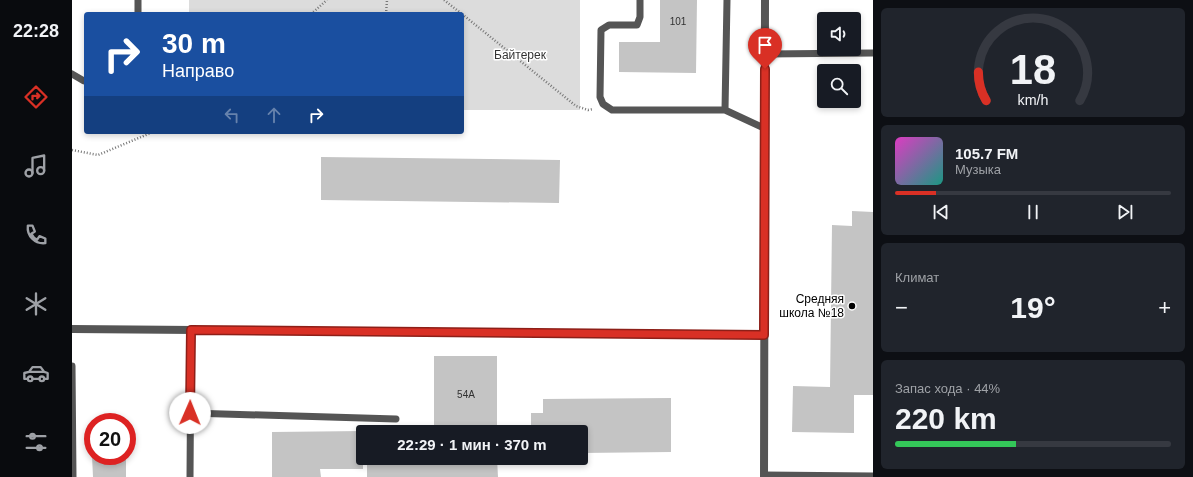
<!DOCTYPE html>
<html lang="ru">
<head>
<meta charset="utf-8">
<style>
  :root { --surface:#171b24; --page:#20242c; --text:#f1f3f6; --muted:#9ea1a6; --line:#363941; --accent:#d93025 }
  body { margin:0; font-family:Helvetica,sans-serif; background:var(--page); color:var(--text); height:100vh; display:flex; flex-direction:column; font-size:15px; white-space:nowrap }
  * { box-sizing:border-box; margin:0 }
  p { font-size:13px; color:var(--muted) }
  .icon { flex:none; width:22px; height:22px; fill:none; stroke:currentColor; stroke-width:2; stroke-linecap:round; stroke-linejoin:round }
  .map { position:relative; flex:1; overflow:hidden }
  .sheet { display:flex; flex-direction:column; gap:8px; padding:8px; background:#0d0f14; width:320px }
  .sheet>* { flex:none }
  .hud { position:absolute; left:12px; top:12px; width:380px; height:122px; border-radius:4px; box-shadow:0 2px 6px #0003; background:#1a4fa0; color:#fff; overflow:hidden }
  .fabs { position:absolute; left:745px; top:12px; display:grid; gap:8px }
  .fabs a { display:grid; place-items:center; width:44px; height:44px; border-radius:4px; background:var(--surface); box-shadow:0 2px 6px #0003; font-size:20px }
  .speed { position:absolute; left:12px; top:413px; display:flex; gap:8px; font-size:20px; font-weight:700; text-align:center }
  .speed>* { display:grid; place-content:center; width:52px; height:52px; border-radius:50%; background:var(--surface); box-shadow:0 2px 6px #0003; line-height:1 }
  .speed .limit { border:6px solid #d22; background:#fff; color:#111 }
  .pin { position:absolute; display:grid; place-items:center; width:34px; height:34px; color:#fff; margin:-41px -17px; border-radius:50% 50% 50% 0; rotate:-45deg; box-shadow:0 0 4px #0007 }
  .pin .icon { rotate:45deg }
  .me { position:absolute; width:44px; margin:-22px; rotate:1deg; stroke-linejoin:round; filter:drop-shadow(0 0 3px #0008) }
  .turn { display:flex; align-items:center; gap:14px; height:84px; padding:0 12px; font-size:18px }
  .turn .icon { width:52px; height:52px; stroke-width:2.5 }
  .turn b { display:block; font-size:28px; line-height:34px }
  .lanes { display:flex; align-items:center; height:38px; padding:0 12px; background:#0003; justify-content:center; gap:20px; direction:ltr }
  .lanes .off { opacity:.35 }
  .big { font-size:30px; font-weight:800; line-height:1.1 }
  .sheet .card { flex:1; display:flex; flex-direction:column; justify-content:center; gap:6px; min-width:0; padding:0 14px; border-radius:6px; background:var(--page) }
  .sheet .dial { align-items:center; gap:0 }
  .dial svg { height:104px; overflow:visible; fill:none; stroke:var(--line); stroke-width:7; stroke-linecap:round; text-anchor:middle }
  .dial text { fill:var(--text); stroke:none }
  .song { display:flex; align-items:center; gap:12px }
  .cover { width:48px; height:48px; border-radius:6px; background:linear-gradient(135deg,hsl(310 70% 55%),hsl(170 70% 35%)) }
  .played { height:4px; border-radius:2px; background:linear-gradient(90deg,var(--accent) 15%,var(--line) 15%) }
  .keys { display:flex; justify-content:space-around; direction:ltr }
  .heat { display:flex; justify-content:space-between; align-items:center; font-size:22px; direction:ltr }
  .charge { height:6px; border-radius:3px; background:linear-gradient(90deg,#34c759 44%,var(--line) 0) }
  .trip { position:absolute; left:284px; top:425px; width:232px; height:40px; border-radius:4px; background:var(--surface); box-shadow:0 2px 6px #0003; font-weight:800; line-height:40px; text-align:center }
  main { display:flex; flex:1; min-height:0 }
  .tabs { display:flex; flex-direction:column; width:72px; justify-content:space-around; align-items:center; background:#090b0e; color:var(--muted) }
  .tabs .icon { width:28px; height:28px }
  .tabs .active { color:var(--accent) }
  .tabs b { font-size:18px; color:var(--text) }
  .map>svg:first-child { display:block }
</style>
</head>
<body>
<main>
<nav class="tabs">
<b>22:28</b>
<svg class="icon active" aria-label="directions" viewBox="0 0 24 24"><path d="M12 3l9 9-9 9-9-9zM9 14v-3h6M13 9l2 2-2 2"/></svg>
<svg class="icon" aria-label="music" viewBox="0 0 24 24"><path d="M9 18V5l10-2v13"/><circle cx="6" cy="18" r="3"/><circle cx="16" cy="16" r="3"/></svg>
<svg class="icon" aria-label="phone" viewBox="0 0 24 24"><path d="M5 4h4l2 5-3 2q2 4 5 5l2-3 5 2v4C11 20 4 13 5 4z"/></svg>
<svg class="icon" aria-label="climate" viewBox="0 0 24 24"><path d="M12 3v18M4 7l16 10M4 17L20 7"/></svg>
<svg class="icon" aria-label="car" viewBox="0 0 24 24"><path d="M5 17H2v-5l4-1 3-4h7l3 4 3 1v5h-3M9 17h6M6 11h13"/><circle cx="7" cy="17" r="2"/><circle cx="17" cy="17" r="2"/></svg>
<svg class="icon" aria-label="filters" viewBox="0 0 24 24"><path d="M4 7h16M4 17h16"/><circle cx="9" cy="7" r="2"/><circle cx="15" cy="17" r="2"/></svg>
</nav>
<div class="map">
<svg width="801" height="477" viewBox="0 0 801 477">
  <rect width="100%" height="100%" fill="#fff"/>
  <path fill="#dcdcdc" d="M117,0H508V110H390V14H117Z"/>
  <path fill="#c4c4c4" d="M588,0H625L624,73L547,72V42H588Z
    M249,157L488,160L487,203L249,200Z
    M780,211L801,212V395H782V433L720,432L721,386L758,387L760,225L780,226Z
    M362,356H425V432H362Z
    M599,398V452L509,453V432H459V413H471V399Z
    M291,431V469H248L249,477H200V432Z
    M20,456H54V477H21Z
    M295,458H425L426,477H295Z"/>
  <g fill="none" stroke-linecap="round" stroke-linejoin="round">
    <path stroke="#777" stroke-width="2.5" stroke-dasharray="1 2" stroke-linecap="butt" d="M372,0L390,14
      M239,14L255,0
      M314,14L315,0
      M390,14L504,106L516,110L521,109
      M0,150L26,155L81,132"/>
    <path stroke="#555" stroke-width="7" d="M66,0V14
      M568,0V17L565,25H537L529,30L528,97L531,104L540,110H653L692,128
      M693,54L801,53
      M0,74L12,81H14
      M653,110L655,0
      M0,366L1,477
      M118,413L324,419
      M692,475L801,476
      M118,477L119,330"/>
    <path stroke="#555" stroke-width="8" d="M0,329L692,335
      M692,477L693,0"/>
  </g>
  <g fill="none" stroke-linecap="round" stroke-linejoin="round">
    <defs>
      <path id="route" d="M118,413L119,330L692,335L693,69"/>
    </defs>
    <use href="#route" stroke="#8d1f18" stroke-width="10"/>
    <use href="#route" stroke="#d93025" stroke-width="7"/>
  </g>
  <circle fill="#000" stroke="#fff" stroke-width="1.5" cx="780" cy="306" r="4"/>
  <g text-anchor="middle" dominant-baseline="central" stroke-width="3" stroke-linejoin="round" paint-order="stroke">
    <g font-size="10" fill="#313131">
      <text x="606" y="21">101</text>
      <text x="394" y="394">54А</text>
    </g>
    <g font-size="12" fill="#333" stroke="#fff">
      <text x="448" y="55">Байтерек</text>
    </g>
    <g font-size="12" fill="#000" stroke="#fff" text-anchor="end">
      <text x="772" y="299">Средняя<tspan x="772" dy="14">школа №18</tspan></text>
    </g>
  </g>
</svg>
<div class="fabs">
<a><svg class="icon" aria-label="sound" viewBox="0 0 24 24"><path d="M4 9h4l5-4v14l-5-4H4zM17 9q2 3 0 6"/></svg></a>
<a><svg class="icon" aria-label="search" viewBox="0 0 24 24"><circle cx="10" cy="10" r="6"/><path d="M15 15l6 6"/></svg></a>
</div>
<div class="speed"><div class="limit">20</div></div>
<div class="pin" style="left:693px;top:69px;background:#d93025"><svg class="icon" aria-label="arrive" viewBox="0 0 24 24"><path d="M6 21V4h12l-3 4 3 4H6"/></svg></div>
<svg class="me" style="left:118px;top:413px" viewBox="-20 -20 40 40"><circle r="19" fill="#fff"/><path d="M0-13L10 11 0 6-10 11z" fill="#d93025"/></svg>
<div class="trip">22:29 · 1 мин · 370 m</div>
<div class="hud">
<div class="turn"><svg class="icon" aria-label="right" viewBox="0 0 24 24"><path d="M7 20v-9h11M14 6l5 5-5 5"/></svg><div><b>30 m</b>Направо</div></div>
<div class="lanes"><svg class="icon off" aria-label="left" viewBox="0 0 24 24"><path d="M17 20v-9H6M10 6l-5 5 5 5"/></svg><svg class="icon off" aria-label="ahead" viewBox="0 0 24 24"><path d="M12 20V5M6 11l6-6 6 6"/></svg><svg class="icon" aria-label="right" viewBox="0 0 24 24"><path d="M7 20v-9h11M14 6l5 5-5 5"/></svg></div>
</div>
</div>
<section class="sheet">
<div class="card dial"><svg viewBox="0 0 100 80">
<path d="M14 69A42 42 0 1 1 86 69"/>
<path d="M14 69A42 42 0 0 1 8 47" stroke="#d93025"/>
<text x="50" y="56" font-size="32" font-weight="700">18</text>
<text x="50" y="72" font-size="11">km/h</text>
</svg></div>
<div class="card">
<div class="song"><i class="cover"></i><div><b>105.7 FM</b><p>Музыка</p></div></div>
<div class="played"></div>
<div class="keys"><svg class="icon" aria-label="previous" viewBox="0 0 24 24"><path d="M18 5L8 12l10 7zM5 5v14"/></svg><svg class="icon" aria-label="pause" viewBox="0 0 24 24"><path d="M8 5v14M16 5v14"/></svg><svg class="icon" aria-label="next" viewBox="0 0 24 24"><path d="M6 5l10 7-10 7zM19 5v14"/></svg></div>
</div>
<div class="card"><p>Климат</p>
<div class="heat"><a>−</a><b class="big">19°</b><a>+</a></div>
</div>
<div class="card"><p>Запас хода · 44%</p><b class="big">220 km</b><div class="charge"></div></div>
</section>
</main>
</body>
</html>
